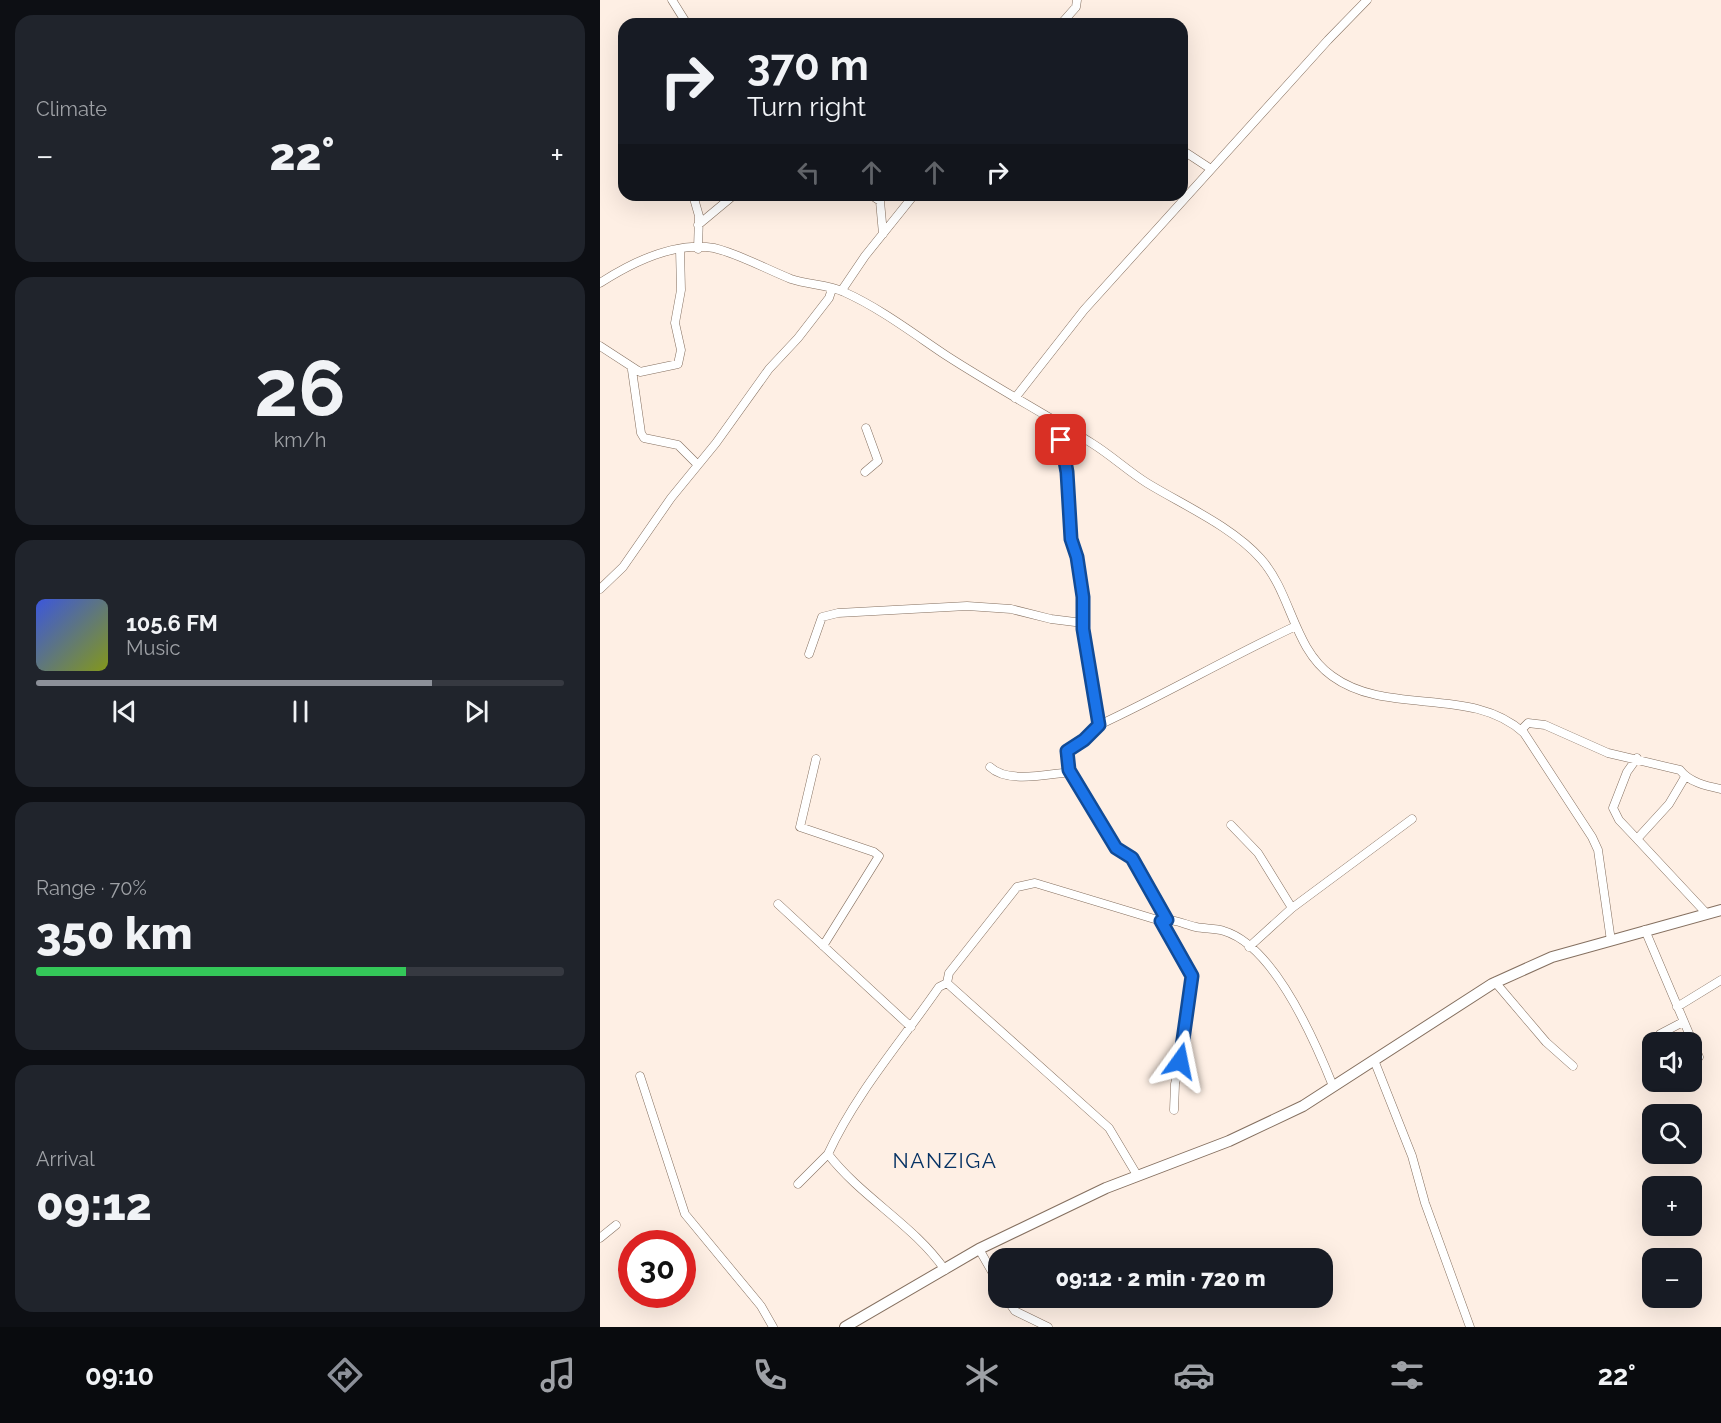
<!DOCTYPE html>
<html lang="en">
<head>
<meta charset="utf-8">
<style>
  :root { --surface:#171b24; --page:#20242c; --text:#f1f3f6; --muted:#9ea1a6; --line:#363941; --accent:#8c9099 }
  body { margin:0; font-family:Raleway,sans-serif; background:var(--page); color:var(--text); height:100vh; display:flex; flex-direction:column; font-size:22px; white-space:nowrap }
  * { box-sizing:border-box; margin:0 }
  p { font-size:20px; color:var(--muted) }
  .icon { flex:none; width:33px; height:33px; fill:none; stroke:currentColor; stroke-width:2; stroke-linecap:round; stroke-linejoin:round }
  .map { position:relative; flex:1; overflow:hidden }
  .sheet { display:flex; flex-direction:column; gap:15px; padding:15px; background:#0d0f14; width:600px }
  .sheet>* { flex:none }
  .hud { position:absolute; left:18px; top:18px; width:570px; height:183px; border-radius:18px; box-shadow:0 6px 24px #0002; background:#171b24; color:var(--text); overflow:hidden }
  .buttons { position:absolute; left:1042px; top:1032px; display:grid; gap:12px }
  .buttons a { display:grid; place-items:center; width:60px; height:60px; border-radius:12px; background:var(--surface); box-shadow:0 6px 24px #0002; font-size:30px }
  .speed { position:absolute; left:18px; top:1230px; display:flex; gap:12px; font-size:30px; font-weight:700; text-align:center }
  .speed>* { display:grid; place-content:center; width:78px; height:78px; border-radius:50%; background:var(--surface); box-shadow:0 6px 24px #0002; line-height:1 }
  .speed .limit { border:9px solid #d22; background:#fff; color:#111 }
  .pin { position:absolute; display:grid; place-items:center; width:51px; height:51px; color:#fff; margin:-26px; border-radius:12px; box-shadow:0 3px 9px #0006 }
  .me { position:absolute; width:66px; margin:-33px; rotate:12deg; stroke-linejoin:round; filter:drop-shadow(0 0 4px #0008) }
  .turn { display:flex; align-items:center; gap:21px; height:126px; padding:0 30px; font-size:27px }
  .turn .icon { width:78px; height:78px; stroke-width:2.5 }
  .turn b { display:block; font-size:42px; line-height:51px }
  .lanes { display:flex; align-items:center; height:57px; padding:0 30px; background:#0003; justify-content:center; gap:30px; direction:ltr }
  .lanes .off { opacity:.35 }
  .big { font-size:45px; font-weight:800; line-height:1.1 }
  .sheet .card { flex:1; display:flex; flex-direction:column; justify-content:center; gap:9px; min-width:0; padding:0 21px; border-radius:18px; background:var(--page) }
  .sheet .dial { align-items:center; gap:0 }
  .dial b { font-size:78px; line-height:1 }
  .song { display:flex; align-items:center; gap:18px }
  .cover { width:72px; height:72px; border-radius:9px; background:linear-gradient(135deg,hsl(230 70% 55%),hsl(70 70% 35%)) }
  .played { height:6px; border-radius:3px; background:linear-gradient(90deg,var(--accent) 75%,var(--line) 75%) }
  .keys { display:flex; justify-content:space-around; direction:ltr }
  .heat { display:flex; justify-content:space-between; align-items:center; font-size:33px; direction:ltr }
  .charge { height:9px; border-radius:4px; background:linear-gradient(90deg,#34c759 70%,var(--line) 0) }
  .trip { position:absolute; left:388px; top:1248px; width:345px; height:60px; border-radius:18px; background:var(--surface); box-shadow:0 6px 24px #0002; font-weight:800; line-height:60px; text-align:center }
  .dock { display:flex; height:96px; justify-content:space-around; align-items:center; background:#090b0e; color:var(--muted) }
  .dock .icon { width:42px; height:42px }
  .dock .current { color:var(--accent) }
  .dock b { font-size:27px; color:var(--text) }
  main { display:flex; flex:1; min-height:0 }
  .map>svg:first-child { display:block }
</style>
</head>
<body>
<main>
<section class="sheet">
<div class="card"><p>Climate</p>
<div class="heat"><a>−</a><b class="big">22°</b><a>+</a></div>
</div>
<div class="card dial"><b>26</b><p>km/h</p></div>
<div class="card">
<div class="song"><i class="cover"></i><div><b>105.6 FM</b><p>Music</p></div></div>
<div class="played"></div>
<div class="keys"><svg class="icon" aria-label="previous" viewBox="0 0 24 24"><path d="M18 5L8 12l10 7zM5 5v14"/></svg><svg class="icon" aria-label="pause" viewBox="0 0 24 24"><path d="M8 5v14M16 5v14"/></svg><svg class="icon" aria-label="next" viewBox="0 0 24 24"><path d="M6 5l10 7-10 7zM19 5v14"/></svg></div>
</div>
<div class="card"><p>Range · 70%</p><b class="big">350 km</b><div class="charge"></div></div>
<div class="card"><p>Arrival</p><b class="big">09:12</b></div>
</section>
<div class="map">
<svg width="1121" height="1327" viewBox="0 0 1121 1327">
  <rect width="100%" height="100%" fill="#feefe4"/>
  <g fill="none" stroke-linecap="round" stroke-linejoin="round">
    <defs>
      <path id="street" d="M72,0L87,24
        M461,24L476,7L477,0
        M582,150L611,169
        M93,195L99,216L98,249
        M271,195L280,201L283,234
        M98,225L134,195
        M0,283C31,263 75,241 114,248C139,254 166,269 191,279C208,285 228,284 244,292C280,308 314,334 347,356C395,387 445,414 493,444C512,456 528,471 547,483C583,505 633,527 661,559C692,594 693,648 732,676C788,717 872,685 924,733L992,837L998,850L1011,941
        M242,290L265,256L314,195
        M0,346L40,372L78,364L81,350L75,323L81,290L80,249
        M32,370L41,433L44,438L78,445L97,464
        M415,398L484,310L728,40L767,0
        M456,422L467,472L471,539L477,557L483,597V629L499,725
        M265,472L278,461L266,428
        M0,589L23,567L71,498L116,443L169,369L198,338L229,298L232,289
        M209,654L222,617L238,613L367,606L411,609L451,619L483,623
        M921,730L928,723L945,725L1008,753L1080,770C1089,782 1106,786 1121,789
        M1037,758L1027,772L1013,808L1019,820L1037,839
        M216,759L200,827L274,852L279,856L223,946
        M390,767C408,784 448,774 471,772
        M1085,777L1069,804L1037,839L1107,914
        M631,825L658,853L692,908L649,947
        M178,904L311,1027
        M692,908L812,819
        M567,920L532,858L516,847L469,770L467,751L498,729L499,725C566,694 629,657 696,626
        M561,921L593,976L585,1038L575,1084L574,1110
        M1045,930L1099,1057L1092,1064
        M895,982L946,1042L973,1066
        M347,983L509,1128L537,1175
        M1077,1007L1121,980
        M1060,1034L1083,1022
        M774,1060L812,1156L825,1203L870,1327
        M40,1076L85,1214L161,1306L173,1327
        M198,1184L228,1154
        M0,1238L16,1225
        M379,1249L399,1284
        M345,1270C314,1225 262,1198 228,1154C256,1093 301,1042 339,987L347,983L349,973L417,887L435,883L561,921C573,918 583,924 596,927C605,929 615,928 624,931C674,946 715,1041 733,1086
        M406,1298L415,1311L448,1327"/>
      <path id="secondary" d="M245,1327L379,1249L506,1188L629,1141L703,1106L892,984L952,957L1121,910"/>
    </defs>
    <use href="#street" stroke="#857060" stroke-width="9"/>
    <use href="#secondary" stroke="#857060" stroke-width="12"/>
    <use href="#street" stroke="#fff" stroke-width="8"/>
    <use href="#secondary" stroke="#fff" stroke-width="10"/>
  </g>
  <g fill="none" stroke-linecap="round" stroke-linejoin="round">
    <defs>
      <path id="route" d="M461,440L467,472L471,539L477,557L483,597V629L499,725L484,740L467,751L469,770L516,848L532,858L567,920L561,921L592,976L580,1061"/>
    </defs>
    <use href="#route" stroke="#114b97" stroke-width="15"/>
    <use href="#route" stroke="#1a73e8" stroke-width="10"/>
  </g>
  <g text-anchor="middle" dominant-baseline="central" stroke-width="6" stroke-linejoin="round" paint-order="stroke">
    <g font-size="21" letter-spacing="1.5" fill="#063264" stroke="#feefe4">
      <text x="345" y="1160">NANZIGA</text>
    </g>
  </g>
</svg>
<div class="buttons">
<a><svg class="icon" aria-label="sound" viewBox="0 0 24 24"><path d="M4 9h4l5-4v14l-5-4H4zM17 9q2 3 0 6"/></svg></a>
<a><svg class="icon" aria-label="search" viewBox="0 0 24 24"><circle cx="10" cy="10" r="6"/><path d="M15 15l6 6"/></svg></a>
<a>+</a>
<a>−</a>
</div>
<div class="speed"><div class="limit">30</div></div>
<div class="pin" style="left:461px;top:440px;background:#d93025"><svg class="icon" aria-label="arrive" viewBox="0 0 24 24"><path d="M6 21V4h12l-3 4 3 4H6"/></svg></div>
<svg class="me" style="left:580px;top:1061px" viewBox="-20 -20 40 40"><path d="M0-17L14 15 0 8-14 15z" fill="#1a73e8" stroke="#fff" stroke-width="4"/></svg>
<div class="trip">09:12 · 2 min · 720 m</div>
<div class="hud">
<div class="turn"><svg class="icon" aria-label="right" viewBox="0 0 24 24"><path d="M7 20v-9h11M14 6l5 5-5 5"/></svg><div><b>370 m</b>Turn right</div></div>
<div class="lanes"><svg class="icon off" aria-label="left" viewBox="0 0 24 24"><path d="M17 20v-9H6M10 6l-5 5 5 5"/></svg><svg class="icon off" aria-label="ahead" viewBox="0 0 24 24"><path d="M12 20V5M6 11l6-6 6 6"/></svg><svg class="icon off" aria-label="ahead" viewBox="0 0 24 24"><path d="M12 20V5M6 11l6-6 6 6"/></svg><svg class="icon" aria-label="right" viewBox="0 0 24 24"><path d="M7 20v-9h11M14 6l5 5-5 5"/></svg></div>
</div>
</div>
</main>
<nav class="dock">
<b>09:10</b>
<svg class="icon current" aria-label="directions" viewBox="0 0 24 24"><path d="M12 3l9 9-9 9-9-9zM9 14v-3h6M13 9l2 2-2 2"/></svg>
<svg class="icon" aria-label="music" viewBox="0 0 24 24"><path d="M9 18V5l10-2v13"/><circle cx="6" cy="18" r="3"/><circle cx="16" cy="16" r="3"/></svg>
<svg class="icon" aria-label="phone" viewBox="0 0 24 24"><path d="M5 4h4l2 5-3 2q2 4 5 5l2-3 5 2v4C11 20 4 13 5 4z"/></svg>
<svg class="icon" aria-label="climate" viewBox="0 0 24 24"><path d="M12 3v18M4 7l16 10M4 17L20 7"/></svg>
<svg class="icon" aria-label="car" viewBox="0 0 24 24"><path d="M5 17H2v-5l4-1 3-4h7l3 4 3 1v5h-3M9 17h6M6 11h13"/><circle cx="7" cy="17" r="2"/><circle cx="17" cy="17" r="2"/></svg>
<svg class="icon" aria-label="filters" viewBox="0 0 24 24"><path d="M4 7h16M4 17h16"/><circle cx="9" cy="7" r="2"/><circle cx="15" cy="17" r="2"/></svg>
<b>22°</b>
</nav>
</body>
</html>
